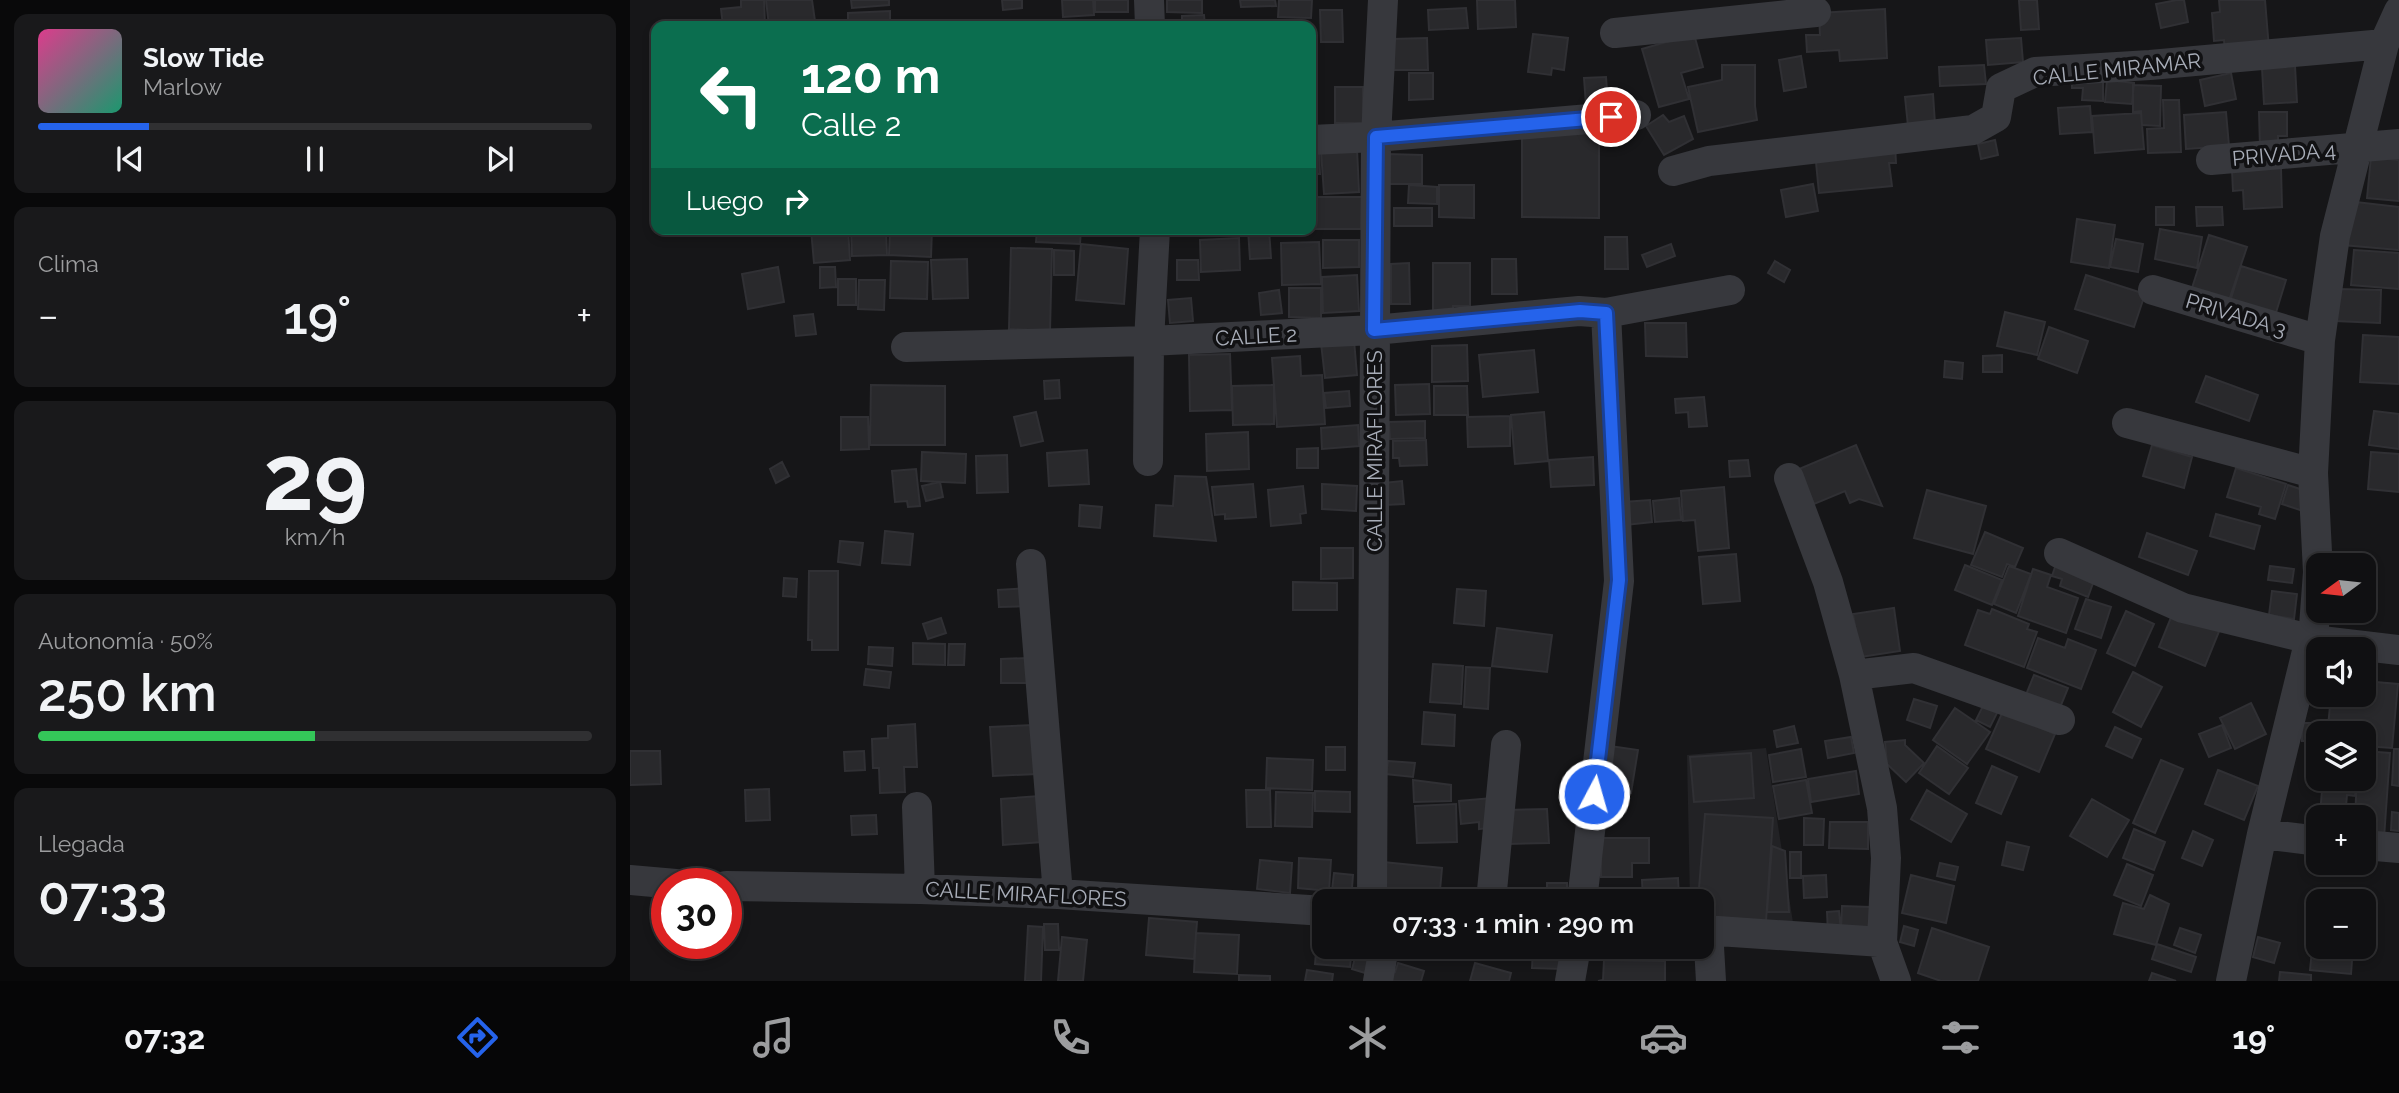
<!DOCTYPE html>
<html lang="es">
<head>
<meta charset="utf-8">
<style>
  :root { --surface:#101012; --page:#19191b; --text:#f1f3f6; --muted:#9c9d9f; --line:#303032; --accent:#2563eb }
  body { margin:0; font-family:Raleway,sans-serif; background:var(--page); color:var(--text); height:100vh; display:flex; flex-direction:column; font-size:26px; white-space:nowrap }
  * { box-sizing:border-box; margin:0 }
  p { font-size:23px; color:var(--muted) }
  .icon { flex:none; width:38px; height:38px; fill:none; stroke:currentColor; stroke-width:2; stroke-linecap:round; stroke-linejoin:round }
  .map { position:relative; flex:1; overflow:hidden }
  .side { display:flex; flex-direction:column; gap:14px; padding:14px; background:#09090a; width:630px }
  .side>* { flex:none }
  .guide { position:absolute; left:21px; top:21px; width:665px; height:214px; border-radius:14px; box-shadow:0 4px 10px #0003,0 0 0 2px var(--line); background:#0b6e4f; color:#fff; overflow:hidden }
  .needle { width:46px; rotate:255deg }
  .buttons { position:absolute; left:1676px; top:553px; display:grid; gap:14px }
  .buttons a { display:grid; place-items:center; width:70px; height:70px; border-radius:14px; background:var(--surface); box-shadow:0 4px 10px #0003,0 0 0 2px var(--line); font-size:35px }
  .speed { position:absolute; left:21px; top:868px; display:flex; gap:14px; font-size:35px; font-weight:700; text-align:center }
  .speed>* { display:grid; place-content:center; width:91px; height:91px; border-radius:50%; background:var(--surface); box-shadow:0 4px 10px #0003,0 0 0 2px var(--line); line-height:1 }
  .speed .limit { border:10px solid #d22; background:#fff; color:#111 }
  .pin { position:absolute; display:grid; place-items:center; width:60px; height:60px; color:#fff; margin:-30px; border:4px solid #fff; border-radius:50%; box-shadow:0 2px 7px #0007 }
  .me { position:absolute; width:77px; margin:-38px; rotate:6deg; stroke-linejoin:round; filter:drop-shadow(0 0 5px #0008) }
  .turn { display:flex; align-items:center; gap:24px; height:147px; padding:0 35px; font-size:32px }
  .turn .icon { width:91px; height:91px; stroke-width:2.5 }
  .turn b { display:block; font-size:49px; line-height:60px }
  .then { display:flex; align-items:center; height:66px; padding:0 35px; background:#0003; gap:14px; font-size:26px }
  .big { font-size:52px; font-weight:600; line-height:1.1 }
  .side .widget { flex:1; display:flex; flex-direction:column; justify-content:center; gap:10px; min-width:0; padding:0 24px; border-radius:14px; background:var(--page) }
  .side .dial { align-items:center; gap:0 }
  .dial b { font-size:91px; line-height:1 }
  .song { display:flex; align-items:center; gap:21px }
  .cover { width:84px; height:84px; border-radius:10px; background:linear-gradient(135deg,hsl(330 70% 55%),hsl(160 70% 35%)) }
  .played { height:7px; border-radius:4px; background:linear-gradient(90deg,var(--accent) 20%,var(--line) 20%) }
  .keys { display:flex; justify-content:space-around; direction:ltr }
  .heat { display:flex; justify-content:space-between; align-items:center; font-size:38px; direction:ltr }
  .charge { height:10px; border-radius:5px; background:linear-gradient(90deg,#34c759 50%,var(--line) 0) }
  .trip { position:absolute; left:682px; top:889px; width:402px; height:70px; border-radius:14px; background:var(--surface); box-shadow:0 4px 10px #0003,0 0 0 2px var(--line); font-weight:600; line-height:70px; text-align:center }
  .dock { display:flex; height:112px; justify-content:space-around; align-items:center; background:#060607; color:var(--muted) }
  .dock .icon { width:49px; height:49px }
  .dock .on { color:var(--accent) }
  .dock b { font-size:32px; color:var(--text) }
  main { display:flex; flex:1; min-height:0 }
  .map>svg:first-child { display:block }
</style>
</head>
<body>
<main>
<section class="side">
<div class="widget">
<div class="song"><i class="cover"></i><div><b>Slow Tide</b><p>Marlow</p></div></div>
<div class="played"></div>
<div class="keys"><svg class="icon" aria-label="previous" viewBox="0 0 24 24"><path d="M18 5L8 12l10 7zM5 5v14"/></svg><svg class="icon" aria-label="pause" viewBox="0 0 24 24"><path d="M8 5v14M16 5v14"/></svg><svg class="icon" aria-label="next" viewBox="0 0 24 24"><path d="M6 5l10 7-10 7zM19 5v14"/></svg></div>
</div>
<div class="widget"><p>Clima</p>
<div class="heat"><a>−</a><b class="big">19°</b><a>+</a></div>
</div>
<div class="widget dial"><b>29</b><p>km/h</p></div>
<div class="widget"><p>Autonomía · 50%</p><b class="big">250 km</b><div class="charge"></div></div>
<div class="widget"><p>Llegada</p><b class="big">07:33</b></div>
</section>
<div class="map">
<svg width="1769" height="981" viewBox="0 0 1769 981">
  <rect width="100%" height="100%" fill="#161618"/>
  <path fill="#222225" d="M1136,748L1164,929L1073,925V901H1060L1057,755Z"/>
  <path fill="#29292c" stroke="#303034" stroke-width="2" d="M111,0H134L135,26H93L91,9L111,7Z
    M136,0H182L185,21L139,26Z
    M221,0H259V5L222,8Z
    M372,0H392V8L373,10Z
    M432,0H463L464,15L433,17Z
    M465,0H498V12H465Z
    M537,0H572V13L537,12Z
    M610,0H645L646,6L611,7Z
    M649,0H682L681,18L648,17Z
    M847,0H885L886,27L848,29Z
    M1389,0H1407L1409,29L1391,30Z
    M1547,0H1554L1558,22L1531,28L1526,4Z
    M1589,0H1635L1639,49L1595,52L1594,40L1584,41L1582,13L1590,12Z
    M836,8L838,28L799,30L798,10Z
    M1255,9L1257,58L1210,61L1209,50L1177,52L1176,35H1190L1189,13Z
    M690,10H712L713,42H691Z
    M260,11V26H218V13Z
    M574,15L575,26H552V16Z
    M903,34L938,38L934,70L922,68L921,75L898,72Z
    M1064,34L1073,67L1051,73L1059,99L1029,107L1012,49Z
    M797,38L798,70H764L763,39Z
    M1391,38L1393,62L1358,65L1356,40Z
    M1171,56L1176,87L1154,91L1149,60Z
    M1092,65H1125V106L1127,120L1068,132L1058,87L1092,80Z
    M1354,65L1356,84L1310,86L1309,67Z
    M1665,66L1667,102L1634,104L1632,68Z
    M779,73H803V99L779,100Z
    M1601,73L1606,99L1575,106L1570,80Z
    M976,77L978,103L956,105L954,78Z
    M1442,79H1473V101L1452,100L1453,88H1442Z
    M1477,80L1504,83L1502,104L1475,102Z
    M1503,85L1531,86L1530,126L1512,125L1511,111L1503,112Z
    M705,87H733V123H705Z
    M1303,94L1305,124L1278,126L1275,97Z
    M1533,100H1549L1551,152L1518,153L1517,129L1534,128Z
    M1460,106L1462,132L1430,134L1428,108Z
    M1596,112L1599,146L1556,149L1554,115Z
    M1629,112H1657V136H1648V146L1630,147Z
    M1511,113L1514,149L1465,153L1462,116Z
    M1033,115L1039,122L1054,116L1063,139L1034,155L1016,126Z
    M892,129L969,130V218L892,217Z
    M1365,140L1368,155L1351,159L1348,144Z
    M1265,144L1266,163H1259L1262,186L1189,193L1185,152Z
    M727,149L729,192L694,194L691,151Z
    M681,152H689L690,174H681Z
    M757,154L792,155V184H757Z
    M1741,157L1769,160V201L1737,198Z
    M1651,168L1652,207L1614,209L1613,190L1603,191L1602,170Z
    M1183,184L1188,211L1156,217L1151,190Z
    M779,185L807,187V204L778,203Z
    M809,185H844V218L809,217Z
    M685,197H732L731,229H685Z
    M1717,201L1769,207V250L1713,245Z
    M1526,207H1544V225H1526Z
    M1566,207H1592L1593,225L1567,226Z
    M764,208H802V226H764Z
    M1447,219L1485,225L1479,268L1441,262Z
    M181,229H218L220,260L184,263Z
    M221,229H256L257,255L222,256Z
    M260,229H302L301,257L259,255Z
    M407,229H451L450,244L406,242Z
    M639,229L641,258L620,259L618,230Z
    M1530,229L1572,237L1567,268L1525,259Z
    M1579,235L1617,247L1598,303L1561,291Z
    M975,237H997L998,269H975Z
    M609,238L610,270L571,272L570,240Z
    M1486,239L1513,244L1508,272L1480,267Z
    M693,240H729V267L693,268Z
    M689,242L691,284L652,285L651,243Z
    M451,244L498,249L494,304L446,300Z
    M1041,244L1045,256L1017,267L1012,255Z
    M381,248L422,249L420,331L379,329Z
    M424,250L444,251V275H424Z
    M1724,250L1769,253V289L1721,285Z
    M337,259L338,298L303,299L301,260Z
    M862,259H886L887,294H862Z
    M547,260H568L569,280H547Z
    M261,261L298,262L297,299L260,298Z
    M1145,261L1160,270L1154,282L1138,273Z
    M779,263L780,304H761V264Z
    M803,263H840V306H823V314L803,315Z
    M1611,266L1656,280L1644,319L1599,305Z
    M148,267L154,302L118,309L112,274Z
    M190,267H205L206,287L190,288Z
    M727,275L729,311L693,313L692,277Z
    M1456,275L1515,294L1504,327L1445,309Z
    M208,279H226V305H208Z
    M229,280H255L254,310L228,309Z
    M659,288H691V318L659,317Z
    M1706,289L1751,290L1750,323L1705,321Z
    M649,290L652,313L631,315L629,293Z
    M561,298L563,321L540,323L538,300Z
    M1375,312L1415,322L1407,355L1367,346Z
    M183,314L186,334L166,336L164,316Z
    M1015,323H1056L1057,357L1016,356Z
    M1419,327L1458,341L1447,373L1408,359Z
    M1733,335L1769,337V384L1730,382Z
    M724,340L727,375L695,378L691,343Z
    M837,345L838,381L802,382V346Z
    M904,350L908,392L853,397L849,355Z
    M600,354L602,410L560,411L559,355Z
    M1372,355V372H1353V356Z
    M670,356L671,376L692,375L695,424L647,427L642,358Z
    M1315,361L1333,363L1332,379L1314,377Z
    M1576,376L1628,395L1619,421L1566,402Z
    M429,380L430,398L415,399L414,381Z
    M799,384L800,414L766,415L765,385Z
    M241,385L315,386V445H240Z
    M644,385V424L603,425L602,386Z
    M804,386H837L838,415H804Z
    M719,391L720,406L696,408L694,393Z
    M1074,397L1077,426L1059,427L1058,412L1046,413L1045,399Z
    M1744,411L1769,414V449L1739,445Z
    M406,412L413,441L391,446L384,417Z
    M914,412L918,461L885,464L881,415Z
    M880,416V446L838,447L837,417Z
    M211,417H238L239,449L211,450Z
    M795,421V438L760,439L759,422Z
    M728,425L729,446L692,449L691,428Z
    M618,432L619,469L577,471L576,434Z
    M796,440L797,465L770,466L769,458H763V441Z
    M1226,445L1252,506L1229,499L1220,503L1215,491L1184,504L1169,469Z
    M1522,445L1562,457L1554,488L1513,476Z
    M688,448V468H667V449Z
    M457,450L459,484L419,486L417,453Z
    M292,452L336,454L335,483L291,481Z
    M1741,452L1769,454V492L1738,489Z
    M377,455L378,492L347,493L346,456Z
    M963,457L964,485L921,487L919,460Z
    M1118,460L1120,476L1100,477L1099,461Z
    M152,462L159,476L146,483L140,469Z
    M1606,468L1656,484L1645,519L1629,514L1631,507L1597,497Z
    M286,469L290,506L278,507L277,501L265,502L262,471Z
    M545,476L576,477L586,541L524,536L526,505L543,506Z
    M772,481L774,504L755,505L754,483Z
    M310,482L313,497L296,501L292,486Z
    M623,484L626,517L595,519V514L585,515L582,487Z
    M692,484L727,486L726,511L692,509Z
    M1658,485L1679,492L1673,511L1652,504Z
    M673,486L676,513L670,514L671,523L641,526L638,490Z
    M1094,487L1099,548L1068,551L1065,520L1053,521L1051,491Z
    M1297,490L1356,506L1343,554L1284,538Z
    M1049,498L1051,520L1025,522L1023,501Z
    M1020,500L1022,522L996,525L994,502Z
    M450,505L472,507L470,528L449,526Z
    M1586,514L1630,526L1624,549L1580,536Z
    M255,531L283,534L280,565L252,563Z
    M1355,532L1393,548L1385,567L1377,564L1372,577L1341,565Z
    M1517,533L1567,551L1558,575L1509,557Z
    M210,541L233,543L230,565L208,562Z
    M691,548H723V578L691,579Z
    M1106,554L1110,601L1073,604L1069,557Z
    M1427,561L1466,575L1458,597L1430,586L1432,579L1422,576Z
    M1335,565L1372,580L1362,605L1325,590Z
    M1379,566L1401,574L1386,613L1364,604Z
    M1640,566L1664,569L1662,583L1638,580Z
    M1403,569L1421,575L1417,587L1448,598L1436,633L1388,616Z
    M179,571H208V650H182V640H178Z
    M154,578L167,579L166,597L153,596Z
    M663,582L707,583V610H663Z
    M399,588L400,606L369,607L368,590Z
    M827,589L856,591L854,626L824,623Z
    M1642,591L1667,594L1664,619L1639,615Z
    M1456,599L1481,607L1471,638L1445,629Z
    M1264,608L1270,651L1230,657L1223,614Z
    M1362,609L1399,624L1397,629L1407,632L1394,667L1335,645L1348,610L1360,614Z
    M1544,610L1590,629L1575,666L1529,647Z
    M1496,611L1524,624L1505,666L1477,653Z
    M311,618L316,633L298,639L293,624Z
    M867,628L922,635L917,672L862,666Z
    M1408,638L1435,648L1438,639L1466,650L1451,689L1397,668Z
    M283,643L315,644V665L283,664Z
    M319,644H335L334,665H318Z
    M239,647L263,648L262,666L238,664Z
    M398,658V683H371V659Z
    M803,664L833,666L831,704L800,702Z
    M836,667L860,668L858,709L834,707Z
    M236,669L261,672L259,688L234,685Z
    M1503,672L1532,687L1511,727L1483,712Z
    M1404,675L1438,688L1427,715L1393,702Z
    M1734,681L1768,684L1762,748L1734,746V733H1704V727H1698L1701,695H1734Z
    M1284,699L1307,706L1300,728L1277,720Z
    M1355,702L1369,709L1360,727L1346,720Z
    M1621,703L1636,734L1605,749L1590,718Z
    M1325,708L1360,732L1337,764L1303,740Z
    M1373,711L1425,734L1409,772L1356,749Z
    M794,712L825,715L824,746L792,744Z
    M1672,723H1693L1692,733H1689V741H1672Z
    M285,724L287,767H274L275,792L250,793L249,768H243L242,739L258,738V726Z
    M404,725L407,774L363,776L360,727Z
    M1592,725L1601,748L1579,757L1569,734Z
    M1164,726L1168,743L1147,747L1144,731Z
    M1485,727L1511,739L1502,758L1476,746Z
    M1221,737L1224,753L1198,758L1195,741Z
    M1275,740V745L1294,763L1276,782L1257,764L1255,742Z
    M980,746L1008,750L1001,793L973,788Z
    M1307,746L1338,768L1319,794L1289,773Z
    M696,747H715V770H696Z
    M1171,749L1176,777L1143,782L1139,755Z
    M1764,749H1769V786L1762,785Z
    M0,751H30L31,784L0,785Z
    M234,751L235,770L215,771L214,752Z
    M1734,751L1760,753L1754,838L1734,836V817H1725L1727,779H1734Z
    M1121,753L1124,798L1064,802L1060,757Z
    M637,758L683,760L682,790L636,788Z
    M1531,760L1553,769L1525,833L1503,823Z
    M758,761L785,763L783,777L756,774Z
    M1362,766L1387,777L1371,814L1346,803Z
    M1588,770L1628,786L1614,820L1575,804Z
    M1226,771L1229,794L1181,802L1178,779Z
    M1693,779L1727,780L1725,796L1717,795L1715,817L1690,814Z
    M783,780L821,785V801L784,802Z
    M1176,780L1182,813L1149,819L1143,786Z
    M139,789L140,820L116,821L115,790Z
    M616,790H640L641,827H617Z
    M1297,790L1337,814L1321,842L1281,819Z
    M685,791L720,792V812L685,811Z
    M646,792L683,793L682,827L645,826Z
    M409,796L412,842L373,845L371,799Z
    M862,798L865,827L849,829V822L831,824L829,801Z
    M1462,799L1499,820L1477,857L1440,836Z
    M826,804L827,842L787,843L785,806Z
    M917,809L919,843L878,844L877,810Z
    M1762,812L1769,813V831L1761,830Z
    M1075,814L1143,818L1136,921L1073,916V901H1068Z
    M246,815L247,834L222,835L221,816Z
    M1174,818L1194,819L1193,845H1174Z
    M1200,822H1238V849L1199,848Z
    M1504,829L1535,842L1524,870L1493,858Z
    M1563,831L1583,840L1572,866L1552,858Z
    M971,838H1019V863H1002V877H971Z
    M1377,842L1399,847L1393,870L1372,865Z
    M1142,846L1155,851L1159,912H1137Z
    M1160,852H1171V878H1160Z
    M669,858L701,860L699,891L668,888Z
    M630,860L662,863L660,893L627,889Z
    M753,862L812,868L809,901L750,898Z
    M1310,863L1328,867L1325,880L1307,876Z
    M1497,864L1523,875L1511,906L1484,895Z
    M704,873L723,875L721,901L701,899Z
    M1196,875L1197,897L1174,898L1173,876Z
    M1281,875L1324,886L1316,923L1272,913Z
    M1048,878L1049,899L1013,901L1012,880Z
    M917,883H937V901H917Z
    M1520,895L1539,904L1526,945L1484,934L1493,903L1514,909Z
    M899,896H914V901H899Z
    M1212,906L1240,907L1238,934L1211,932Z
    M1209,911L1211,933L1198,934L1197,912Z
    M519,918L567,922L564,959L516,955Z
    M1685,921H1689V947H1723L1721,974L1680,970Z
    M414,924H428L429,950H415Z
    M398,926L413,927L411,981H395Z
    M1274,926L1288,930L1284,946L1270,942Z
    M1302,928L1359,947L1348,981H1311L1288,973Z
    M1550,928L1571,935L1565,953L1544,945Z
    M688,931L695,932V947H722L720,967L685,964Z
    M566,933L609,935L607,974L564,972Z
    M432,937L457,940L453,981H428Z
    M1628,937L1650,943L1644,963L1623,957Z
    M1527,944L1566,957L1561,972L1522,959Z
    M903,948L934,951L933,969L902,968Z
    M726,954L739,958L735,973L722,969Z
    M974,960L1035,961V981H968L973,980Z
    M768,963L794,971L791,981H753L756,969L765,972Z
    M845,963L881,973L879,981H840Z
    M677,970L703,974L702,981H675Z
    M1650,972L1681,975V981H1649Z
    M1522,973L1546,981H1519Z
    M609,975L640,976V981H609Z"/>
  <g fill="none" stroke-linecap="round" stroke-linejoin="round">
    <path stroke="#37383d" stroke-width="30" d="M519,0L520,26
      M985,33L1186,12
      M681,140L746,137L1006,115
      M1581,160L1769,144
      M1043,171L1079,161L1343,130L1366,117L1371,88L1405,72L1520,65L1754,44
      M1523,290L1690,340
      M276,347L519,341L744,330L949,311L976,313L1100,290
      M1497,423L1683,473
      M518,461L519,341L525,229
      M1159,478L1198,582L1224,675L1252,808L1256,858L1252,942L1266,981
      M1429,553L1553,608L1680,639
      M401,564L428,894
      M1683,640L1769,650
      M1224,675L1284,668L1430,720
      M287,807L290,889
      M1632,834L1689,841
      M1734,845L1769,848
      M0,880L46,884
      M96,886L290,889L428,894L695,911
      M742,901L746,137L753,0
      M861,901L876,745
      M952,901L989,581L976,313
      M1073,930L1252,942
      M1078,930L1081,981
      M748,981L754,947
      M940,981L946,947
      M1601,981L1632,834L1680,639L1683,640L1688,572L1683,473L1690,340L1705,236L1754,44L1769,11"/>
  </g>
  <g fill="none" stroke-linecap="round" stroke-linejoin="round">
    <defs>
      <path id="route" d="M964,794L989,580L976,313L950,311L744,330L746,137L981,117"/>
    </defs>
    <use href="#route" stroke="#184099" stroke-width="18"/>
    <use href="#route" stroke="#2563eb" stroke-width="12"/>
  </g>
  <g text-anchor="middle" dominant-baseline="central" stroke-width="7" stroke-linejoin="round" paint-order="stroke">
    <g font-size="21" fill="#a8adb8" stroke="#111113">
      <text transform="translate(1487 69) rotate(-6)">CALLE MIRAMAR</text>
      <text transform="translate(1654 154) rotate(-5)">PRIVADA 4</text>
      <text transform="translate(1606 315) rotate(17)">PRIVADA 3</text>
      <text transform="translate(626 336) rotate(-3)">CALLE 2</text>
      <text transform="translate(744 451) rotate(-90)">CALLE MIRAFLORES</text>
      <text transform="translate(396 894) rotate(3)">CALLE MIRAFLORES</text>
    </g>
  </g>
</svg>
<div class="buttons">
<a><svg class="needle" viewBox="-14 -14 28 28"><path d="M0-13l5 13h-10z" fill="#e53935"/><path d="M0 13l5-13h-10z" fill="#9c9d9f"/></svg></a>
<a><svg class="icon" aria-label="sound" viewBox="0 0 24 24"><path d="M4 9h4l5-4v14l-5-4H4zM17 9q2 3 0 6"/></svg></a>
<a><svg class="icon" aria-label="layers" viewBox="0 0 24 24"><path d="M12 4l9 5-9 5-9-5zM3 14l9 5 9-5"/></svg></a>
<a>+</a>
<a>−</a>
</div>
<div class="speed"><div class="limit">30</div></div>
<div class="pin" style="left:981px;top:117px;background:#d93025"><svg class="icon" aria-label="arrive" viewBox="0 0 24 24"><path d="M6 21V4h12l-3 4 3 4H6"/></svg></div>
<svg class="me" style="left:964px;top:794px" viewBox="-20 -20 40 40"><circle r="17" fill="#2563eb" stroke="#fff" stroke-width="3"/><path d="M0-11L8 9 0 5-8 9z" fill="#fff"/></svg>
<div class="trip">07:33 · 1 min · 290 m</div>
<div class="guide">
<div class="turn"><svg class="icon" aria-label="left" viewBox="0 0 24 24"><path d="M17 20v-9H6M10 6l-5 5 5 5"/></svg><div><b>120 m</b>Calle 2</div></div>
<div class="then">Luego<svg class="icon" aria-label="right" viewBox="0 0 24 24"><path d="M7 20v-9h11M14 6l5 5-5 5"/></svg></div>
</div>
</div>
</main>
<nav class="dock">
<b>07:32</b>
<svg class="icon on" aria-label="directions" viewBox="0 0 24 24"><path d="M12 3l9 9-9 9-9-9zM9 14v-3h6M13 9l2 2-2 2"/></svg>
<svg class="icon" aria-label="music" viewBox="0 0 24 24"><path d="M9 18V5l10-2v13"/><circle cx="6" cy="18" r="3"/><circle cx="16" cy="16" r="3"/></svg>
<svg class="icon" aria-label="phone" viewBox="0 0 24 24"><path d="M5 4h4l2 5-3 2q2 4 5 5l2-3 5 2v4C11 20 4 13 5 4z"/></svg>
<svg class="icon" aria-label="climate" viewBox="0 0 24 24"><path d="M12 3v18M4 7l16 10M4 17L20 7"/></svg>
<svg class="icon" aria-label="car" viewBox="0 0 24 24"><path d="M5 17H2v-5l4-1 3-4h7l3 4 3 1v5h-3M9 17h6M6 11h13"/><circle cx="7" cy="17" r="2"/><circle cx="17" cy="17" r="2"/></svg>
<svg class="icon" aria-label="filters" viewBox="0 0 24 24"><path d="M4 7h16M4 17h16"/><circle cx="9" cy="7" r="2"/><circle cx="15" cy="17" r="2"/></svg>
<b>19°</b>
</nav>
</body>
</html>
